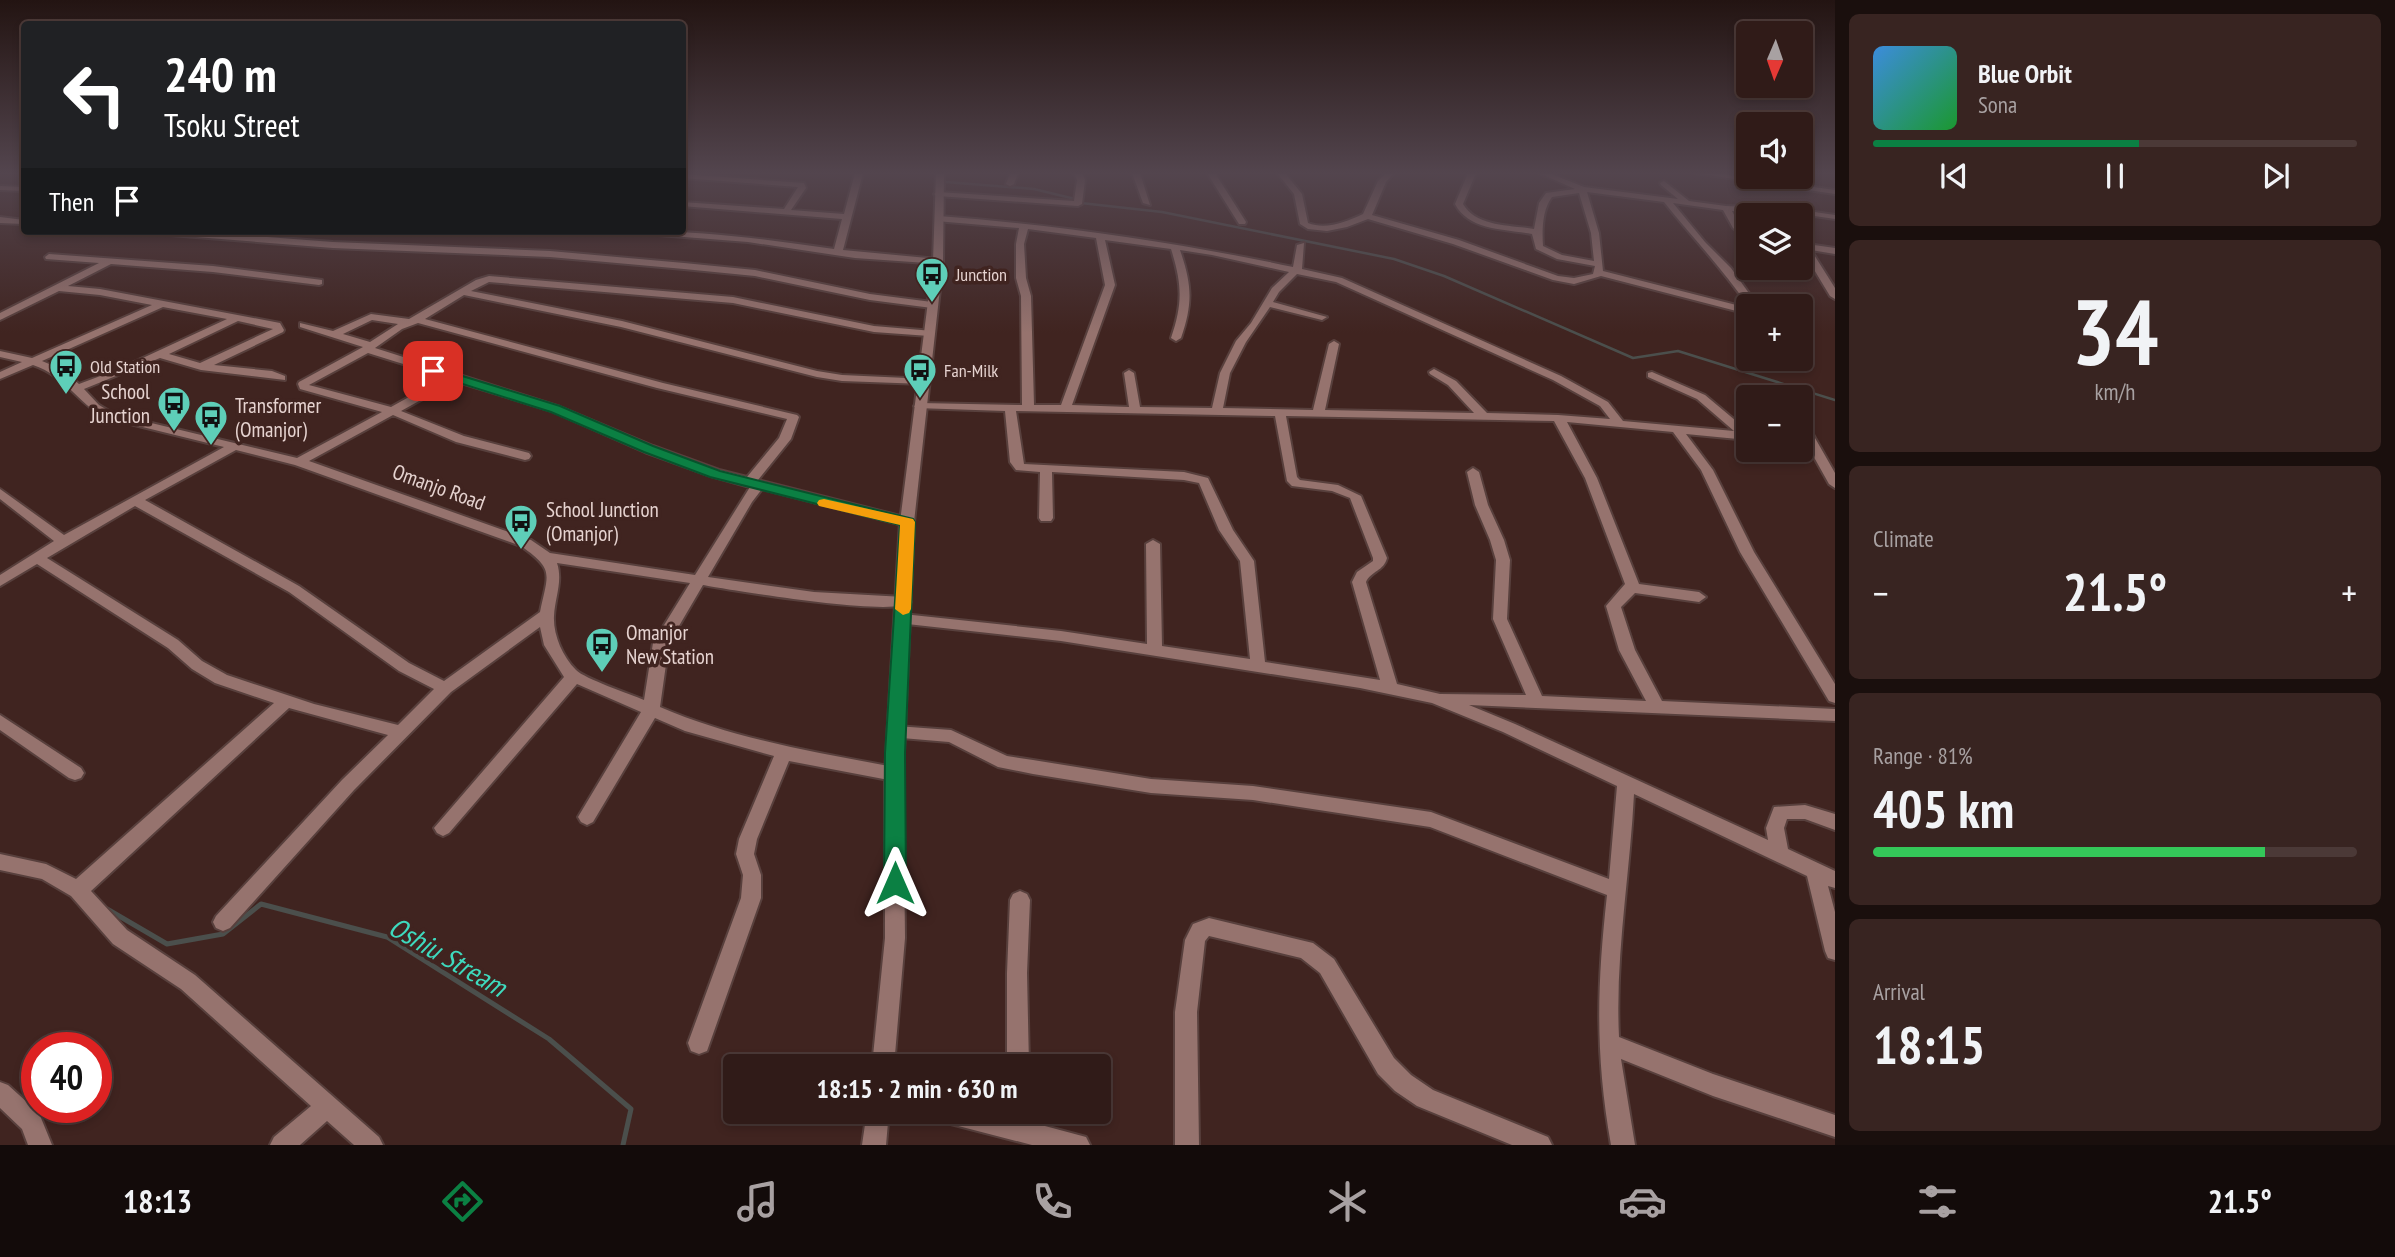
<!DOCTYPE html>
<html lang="en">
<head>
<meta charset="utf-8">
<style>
  :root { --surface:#301b18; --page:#382421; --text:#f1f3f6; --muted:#a8a1a2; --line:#4b3937; --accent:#0b8043 }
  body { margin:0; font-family:"PT Sans Narrow",sans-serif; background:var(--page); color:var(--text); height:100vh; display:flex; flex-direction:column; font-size:26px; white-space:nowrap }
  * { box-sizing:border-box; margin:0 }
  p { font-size:23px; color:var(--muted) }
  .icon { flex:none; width:38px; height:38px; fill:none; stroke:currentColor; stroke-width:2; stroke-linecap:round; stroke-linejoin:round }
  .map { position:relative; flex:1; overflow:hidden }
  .side { display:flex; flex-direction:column; gap:14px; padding:14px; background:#1a0f0d; width:560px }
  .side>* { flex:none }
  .guide { position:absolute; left:21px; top:21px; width:665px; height:214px; border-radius:7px; box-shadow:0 4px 10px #0003,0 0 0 2px var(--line); background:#202124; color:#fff; overflow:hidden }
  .needle { width:46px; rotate:182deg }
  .fabs { position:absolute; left:1736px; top:21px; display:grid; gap:14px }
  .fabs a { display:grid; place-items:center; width:77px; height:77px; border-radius:7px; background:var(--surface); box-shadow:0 4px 10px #0003,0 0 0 2px var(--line); font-size:35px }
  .speed { position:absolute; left:21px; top:1032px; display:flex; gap:14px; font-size:35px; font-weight:700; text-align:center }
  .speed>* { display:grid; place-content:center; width:91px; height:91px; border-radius:50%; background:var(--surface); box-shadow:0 4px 10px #0003,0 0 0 2px var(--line); line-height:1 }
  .speed .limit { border:10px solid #d22; background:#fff; color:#111 }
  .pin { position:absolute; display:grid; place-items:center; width:60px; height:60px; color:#fff; margin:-30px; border-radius:14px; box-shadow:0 4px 10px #0006 }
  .me { position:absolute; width:77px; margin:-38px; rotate:0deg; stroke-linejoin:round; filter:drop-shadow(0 0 5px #0008) }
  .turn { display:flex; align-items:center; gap:24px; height:147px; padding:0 28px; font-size:32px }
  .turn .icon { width:91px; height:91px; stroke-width:2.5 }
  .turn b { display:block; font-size:49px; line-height:60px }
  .then { display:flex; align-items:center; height:66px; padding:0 28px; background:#0003; gap:14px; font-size:26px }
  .big { font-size:52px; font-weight:600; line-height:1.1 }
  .side .widget { flex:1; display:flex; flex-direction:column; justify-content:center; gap:10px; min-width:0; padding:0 24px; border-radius:10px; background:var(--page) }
  .side .dial { align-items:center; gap:0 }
  .dial b { font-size:91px; line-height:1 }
  .song { display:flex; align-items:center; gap:21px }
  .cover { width:84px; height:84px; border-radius:10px; background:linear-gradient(135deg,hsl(210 70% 55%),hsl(130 70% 35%)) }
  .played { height:7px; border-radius:4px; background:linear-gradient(90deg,var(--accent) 55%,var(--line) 55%) }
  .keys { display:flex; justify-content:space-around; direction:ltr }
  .heat { display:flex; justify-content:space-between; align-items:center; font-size:38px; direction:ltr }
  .charge { height:10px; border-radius:5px; background:linear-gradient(90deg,#34c759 81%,var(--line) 0) }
  .trip { position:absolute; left:723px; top:1054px; width:388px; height:70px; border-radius:7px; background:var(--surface); box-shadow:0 4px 10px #0003,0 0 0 2px var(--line); font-weight:600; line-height:70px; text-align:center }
  .tab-bar { display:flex; height:112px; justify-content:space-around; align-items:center; background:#130b0a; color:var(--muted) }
  .tab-bar .icon { width:49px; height:49px }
  .tab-bar .selected { color:var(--accent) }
  .tab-bar b { font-size:32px; color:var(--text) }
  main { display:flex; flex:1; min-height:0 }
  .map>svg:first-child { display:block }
</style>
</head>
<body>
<main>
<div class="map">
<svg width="1835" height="1145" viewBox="0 0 1835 1145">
  <rect width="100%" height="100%" fill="#402420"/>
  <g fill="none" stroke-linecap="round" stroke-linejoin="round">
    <path stroke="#4b4f4c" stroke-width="2.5" d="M946,182L1034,189L1075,199
      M1081,203L1162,212L1394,259L1444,276L1633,358L1678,351L1835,400"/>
    <path stroke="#4b4f4c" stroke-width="5" d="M107,909L167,944L223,934L261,904L387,937L549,1039L631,1109L623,1145"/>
    <defs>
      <path id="minor" d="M855,173H863L843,250L938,259L941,260V264L855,258L748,242L646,234L642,231C707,231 770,240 834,249L842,219L682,206V202L784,209L798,187L682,178V174L804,183L806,188L791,210L844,214Z
        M1010,173H1018L1014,184L1010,186L1006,184Z
        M1074,173H1082L1085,180L1082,204L1078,206L938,196L934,194L938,192L1074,201L1077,180Z
        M1132,173H1140L1150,205L1143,203Z
        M1207,173H1215L1246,222L1245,224H1239Z
        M1277,173H1285L1302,194L1308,223C1326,230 1346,222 1363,214L1378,181L1386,173H1394L1386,182L1372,215L1459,240L1558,276L1574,278L1593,274L1595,266L1557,259L1536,249L1532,234C1506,229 1469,231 1455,204L1468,173H1476L1463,204C1476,227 1511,225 1534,229L1539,203L1546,193L1575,189L1539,173H1549L1584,187L1678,199L1661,185L1660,183L1664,181L1689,201L1726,206L1794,209L1835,215V219L1794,213L1732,211L1741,228L1737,231L1733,228L1723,210L1673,203L1705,242L1731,268L1758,306H1748C1723,269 1692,237 1664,202L1587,192L1599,233L1603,271L1748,308V314L1601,276L1574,284L1553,280L1453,244L1368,219L1347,227L1327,231L1308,229L1300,224L1294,194ZM1579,193L1591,233L1594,261L1562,255L1543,246C1542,231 1542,210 1552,197Z
        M1695,173H1715L1835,190V194Z
        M0,186L24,187V191L0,190Z
        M939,216C1058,225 1176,242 1293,267L1297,245L1304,243L1302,269L1342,278L1561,376L1608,402L1623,421L1734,431L1697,399L1648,377V373L1652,372L1705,395L1748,431V440L1686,434L1713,470L1754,552L1835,684V703L1829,701L1740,552L1701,470L1673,432L1567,422L1597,478L1639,584L1699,592L1706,597L1699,602L1635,593L1621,607L1635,650L1662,701L1835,709V721L1469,705L1515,724L1768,840L1766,828L1774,807L1805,805L1835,814V830L1805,819H1787L1784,828L1788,849L1835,871V888L1828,886L1835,912V960L1828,958L1825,951L1807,876L1634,794C1630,875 1615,955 1619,1037L1713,1074L1835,1115V1137L1713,1096L1621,1059L1635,1145H1611C1595,1055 1597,985 1607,895L1430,827L1253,800L1151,793L1033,774L998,767L949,742L890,737L888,732L890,727L896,726L951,730L1007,756L1033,760L1151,779L1253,786L1431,812L1609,879L1617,786L1503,732L1432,703L1360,688L1061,641L898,623L896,619L898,615L903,614L1061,631L1147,644L1146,544L1153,540L1160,544L1162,646L1250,659L1240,561L1219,530L1199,483L1184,480L1052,472L1053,518L1051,521H1041L1039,518L1040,472L1016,470L1010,462L1005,411L916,408L914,406L920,403L1022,405L1021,296L1016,278V244L1019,228L936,221L935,219ZM1028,229L1096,238L1105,285L1061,405H1034L1031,296L1026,278L1024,244ZM1105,240L1171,249C1182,284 1183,303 1171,338L1176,341L1181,338C1193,303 1192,285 1180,250L1212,255L1289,272L1272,288L1251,323L1236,341L1220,373L1212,408L1140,407L1134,373L1129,370L1124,373L1129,407L1072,405L1115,285ZM1297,274L1336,282L1553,380L1600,406L1610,419L1558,415L1487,413L1456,381L1434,369L1429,372L1430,374L1448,385L1474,413L1325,410L1339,344L1334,341L1329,344L1313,410L1223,408L1230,373L1246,342L1270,307L1322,320L1327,317L1273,302L1279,292ZM1016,411L1275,416L1287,481L1292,486L1332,491L1350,498L1373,558V561L1357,572L1352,582L1380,680L1265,662L1254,561L1233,530L1208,478L1184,472L1024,464ZM1286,416L1554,421L1585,478L1625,584L1606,606L1619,650L1646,701L1542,696L1507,619L1510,560L1504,540L1488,505L1479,472L1473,468L1467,472L1475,505L1490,540L1496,560L1493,619L1526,695L1440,694L1397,684L1366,582C1371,571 1384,571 1387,558L1361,496L1338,485L1300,480L1297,477Z
        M0,217L24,220V224L0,223Z
        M154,231H190L333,242L550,251L684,263L755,270L870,294L932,302L937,305L932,308L870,300L755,276L684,269L550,257L333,248L158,234Z
        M1801,238L1807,244L1835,248V254L1811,250L1835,288V299L1830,296L1801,248Z
        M49,254L213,266L322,280V284L319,285L213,272L111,264L68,286L100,289L280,323L284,330L283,332L214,365L272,371L285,376V380L201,370L160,358L84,389L99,405L114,414L297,458L382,412L300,389L298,384L299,382L363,347L300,327V323L333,331L371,314L409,319L476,280L489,276L733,297L874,326L933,331L934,333L929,336L874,332L733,303L489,282L471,291L622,321L817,371L842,375L928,379L929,381L924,384L842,381L817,377L621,327L464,295L425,319L663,383L797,415L799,417L791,439L758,480L912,519L914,522L907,526L762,489L752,502L708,577L814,592L904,597L911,602C897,618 731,590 703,585L669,643L660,707C734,739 814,752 894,767L900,769L903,774L900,779L894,781L789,761L757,839L754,854L761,875V898L707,1051L699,1054L691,1051L688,1043L741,898L743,875L736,854L739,839L774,756L685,731L655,718L593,822L587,825L581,822L578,817L641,712L577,684L449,833L443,836L437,833L434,828L564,677L544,645L540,627L451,692L354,790L230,928L223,931L216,928L213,922L216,916L342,780L388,735L289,708L91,891L127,930L195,975L379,1137L383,1145H354L327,1121L300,1145H270L274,1137L311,1106L181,989L113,944L71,896L42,879L0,870V854L46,864L76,879L274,703L215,683L192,669L168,648L37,564L0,586V575L54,541L0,499V489L64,535L224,447L106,418C77,403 66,376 33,365L0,379V372L22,362L0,357V351L32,358L152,305L100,295L59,291L0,320V313L99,263L46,259L45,257ZM163,307L227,319L119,369L79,384L61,369L42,361ZM372,320L398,324L370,342L343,334ZM238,321L273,329L200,363L169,354ZM418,323L657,388L787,419L779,438L747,477L719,470L653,446L560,407L375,348L402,329ZM368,353L445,377L391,407L309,385ZM455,381L552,411L645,452L711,476L750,487L695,575L550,553L531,540L309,461L393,415L456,442L525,460L529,459L531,456L529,453L464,436L401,411ZM236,450L295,465L521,546C555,570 548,573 540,612L444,681L409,663L299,586L145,500ZM135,506L289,592L399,671L434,689L398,725L314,704L227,675L202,661L178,640L47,558ZM557,563L690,583L653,643L644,700C630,694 585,679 576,670C562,656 553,634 554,616C555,597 563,581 557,563Z
        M1782,391L1786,392L1789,397H1779L1776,394Z
        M1801,421L1807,424L1835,473V488L1829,484L1801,434Z
        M0,715L81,768L84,773L81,778L75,780L69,778L0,730Z
        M1020,891L1027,894L1030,900L1027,973L1029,1066H1007V973L1010,900L1013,894Z
        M1209,918L1313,943L1334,959L1394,1058L1411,1075L1433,1090L1548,1137L1552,1145H1512L1417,1106L1395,1091L1378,1074L1320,973L1301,958L1209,936L1205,941L1197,1012L1199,1145H1175V1012L1185,940L1193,924Z
        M0,1082L8,1085L39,1113L52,1145H28L22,1129L0,1108Z
        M932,1111H989L1008,1116V1111H1030V1122L1086,1137L1090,1145H1032L943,1122L935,1119Z"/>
      <path id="tertiary" d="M936,173H944L943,262L914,522L903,774L905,938L894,1066H872L885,938V774L900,522L933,262Z
        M867,1111H889L886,1145H862Z"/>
    </defs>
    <use href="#minor" stroke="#58403d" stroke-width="4"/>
    <use href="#tertiary" stroke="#58403d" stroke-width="4"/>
    <use href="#minor" fill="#96736e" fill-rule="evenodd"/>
    <use href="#tertiary" fill="#96736e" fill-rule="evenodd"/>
  </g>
  <linearGradient id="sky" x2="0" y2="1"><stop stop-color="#231412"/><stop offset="0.52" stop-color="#53454e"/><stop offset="1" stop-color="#53454e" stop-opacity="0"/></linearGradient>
  <rect width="1835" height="333" fill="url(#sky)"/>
  <path fill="#0b8043" stroke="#07532c" stroke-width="2" d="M433,367L560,406L653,446L720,471L913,519L915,522L905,753L906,883L902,890L895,893L887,890L884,883L885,753L900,525L710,477L644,452L551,412L428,373L427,371Z"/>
  <path fill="#f59e0b" d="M824,499L913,519L915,522L911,609L909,613L903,615L895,609L900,525L819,506L817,503L819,500Z"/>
  <defs>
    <symbol id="bus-pin" viewBox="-11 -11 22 30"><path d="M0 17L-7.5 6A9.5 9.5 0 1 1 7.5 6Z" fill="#5eceb8" stroke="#402420"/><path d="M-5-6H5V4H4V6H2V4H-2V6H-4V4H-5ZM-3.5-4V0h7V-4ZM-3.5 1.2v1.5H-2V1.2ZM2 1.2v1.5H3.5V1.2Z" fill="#111"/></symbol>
  </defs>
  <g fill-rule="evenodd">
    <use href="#bus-pin" x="913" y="255" width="38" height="52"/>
    <use href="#bus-pin" x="47" y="347" width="38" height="52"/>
    <use href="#bus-pin" x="901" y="351" width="38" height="52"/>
    <use href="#bus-pin" x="155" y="384" width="38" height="52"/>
    <use href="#bus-pin" x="192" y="398" width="38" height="52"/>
    <use href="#bus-pin" x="502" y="502" width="38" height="52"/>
    <use href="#bus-pin" x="583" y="625" width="38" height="52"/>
  </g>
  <g text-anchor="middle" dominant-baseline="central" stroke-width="7" stroke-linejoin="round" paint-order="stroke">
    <g font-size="18" fill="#e6d3d0" stroke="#402420" text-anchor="start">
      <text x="956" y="274">Junction</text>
      <text x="90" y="366">Old Station</text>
      <text x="944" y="370">Fan-Milk</text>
    </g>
    <g font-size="21" fill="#e6d3d0" stroke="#402420" text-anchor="start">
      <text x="150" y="391" text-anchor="end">School<tspan x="150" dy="24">Junction</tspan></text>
      <text x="235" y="405">Transformer<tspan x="235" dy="24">(Omanjor)</tspan></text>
      <text x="546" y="509">School Junction<tspan x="546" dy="24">(Omanjor)</tspan></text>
      <text x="626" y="632">Omanjor<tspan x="626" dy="24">New Station</tspan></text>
    </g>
    <g font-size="21" fill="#e6d3d0" stroke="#402420">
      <text transform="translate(439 487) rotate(20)">Omanjo Road</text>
    </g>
    <g font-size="28" font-style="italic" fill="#3edabe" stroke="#402420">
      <text transform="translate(448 956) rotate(30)">Oshiu Stream</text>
    </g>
  </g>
</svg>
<div class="fabs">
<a><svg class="needle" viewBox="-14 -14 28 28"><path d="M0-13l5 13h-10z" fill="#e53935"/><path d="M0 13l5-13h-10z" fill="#a8a1a2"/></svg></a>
<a><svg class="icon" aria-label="sound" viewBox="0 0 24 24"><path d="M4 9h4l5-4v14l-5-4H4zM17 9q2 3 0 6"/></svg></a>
<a><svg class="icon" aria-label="layers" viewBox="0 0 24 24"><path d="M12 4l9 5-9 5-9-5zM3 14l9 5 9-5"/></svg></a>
<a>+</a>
<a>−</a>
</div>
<div class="speed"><div class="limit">40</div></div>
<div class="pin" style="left:433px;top:371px;background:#d93025"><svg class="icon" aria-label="arrive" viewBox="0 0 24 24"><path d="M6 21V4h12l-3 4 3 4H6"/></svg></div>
<svg class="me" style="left:895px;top:883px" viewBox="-20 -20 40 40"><path d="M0-17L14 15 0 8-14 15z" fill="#0b8043" stroke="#fff" stroke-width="4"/></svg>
<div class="trip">18:15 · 2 min · 630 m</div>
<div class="guide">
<div class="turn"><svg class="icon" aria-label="left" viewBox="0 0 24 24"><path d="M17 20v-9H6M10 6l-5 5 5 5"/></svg><div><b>240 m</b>Tsoku Street</div></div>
<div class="then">Then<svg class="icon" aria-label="arrive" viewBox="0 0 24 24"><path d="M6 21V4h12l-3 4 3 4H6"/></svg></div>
</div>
</div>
<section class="side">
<div class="widget">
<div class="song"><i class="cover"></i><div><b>Blue Orbit</b><p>Sona</p></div></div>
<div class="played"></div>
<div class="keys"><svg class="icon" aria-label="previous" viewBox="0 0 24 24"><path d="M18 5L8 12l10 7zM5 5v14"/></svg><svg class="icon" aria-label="pause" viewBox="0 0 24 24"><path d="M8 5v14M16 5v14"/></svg><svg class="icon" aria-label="next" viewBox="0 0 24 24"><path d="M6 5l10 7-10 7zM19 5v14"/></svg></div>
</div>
<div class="widget dial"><b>34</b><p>km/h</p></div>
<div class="widget"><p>Climate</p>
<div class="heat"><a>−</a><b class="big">21.5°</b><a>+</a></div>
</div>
<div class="widget"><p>Range · 81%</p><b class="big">405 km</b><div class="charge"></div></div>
<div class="widget"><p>Arrival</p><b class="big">18:15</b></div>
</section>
</main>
<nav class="tab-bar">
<b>18:13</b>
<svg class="icon selected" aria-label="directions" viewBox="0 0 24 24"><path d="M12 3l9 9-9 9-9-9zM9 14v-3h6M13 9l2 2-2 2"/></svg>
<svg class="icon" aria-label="music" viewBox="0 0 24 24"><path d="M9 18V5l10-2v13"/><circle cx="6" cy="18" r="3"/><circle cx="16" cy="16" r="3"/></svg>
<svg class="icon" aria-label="phone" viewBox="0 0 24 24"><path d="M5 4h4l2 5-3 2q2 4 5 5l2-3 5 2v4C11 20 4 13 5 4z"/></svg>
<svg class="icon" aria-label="climate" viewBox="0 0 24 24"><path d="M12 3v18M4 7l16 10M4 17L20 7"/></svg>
<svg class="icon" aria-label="car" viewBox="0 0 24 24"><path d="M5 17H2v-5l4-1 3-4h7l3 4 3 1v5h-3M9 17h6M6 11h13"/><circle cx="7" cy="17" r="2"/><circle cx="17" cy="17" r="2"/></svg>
<svg class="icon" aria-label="filters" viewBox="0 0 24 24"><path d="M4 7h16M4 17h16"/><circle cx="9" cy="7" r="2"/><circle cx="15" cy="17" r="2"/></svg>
<b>21.5°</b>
</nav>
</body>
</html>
